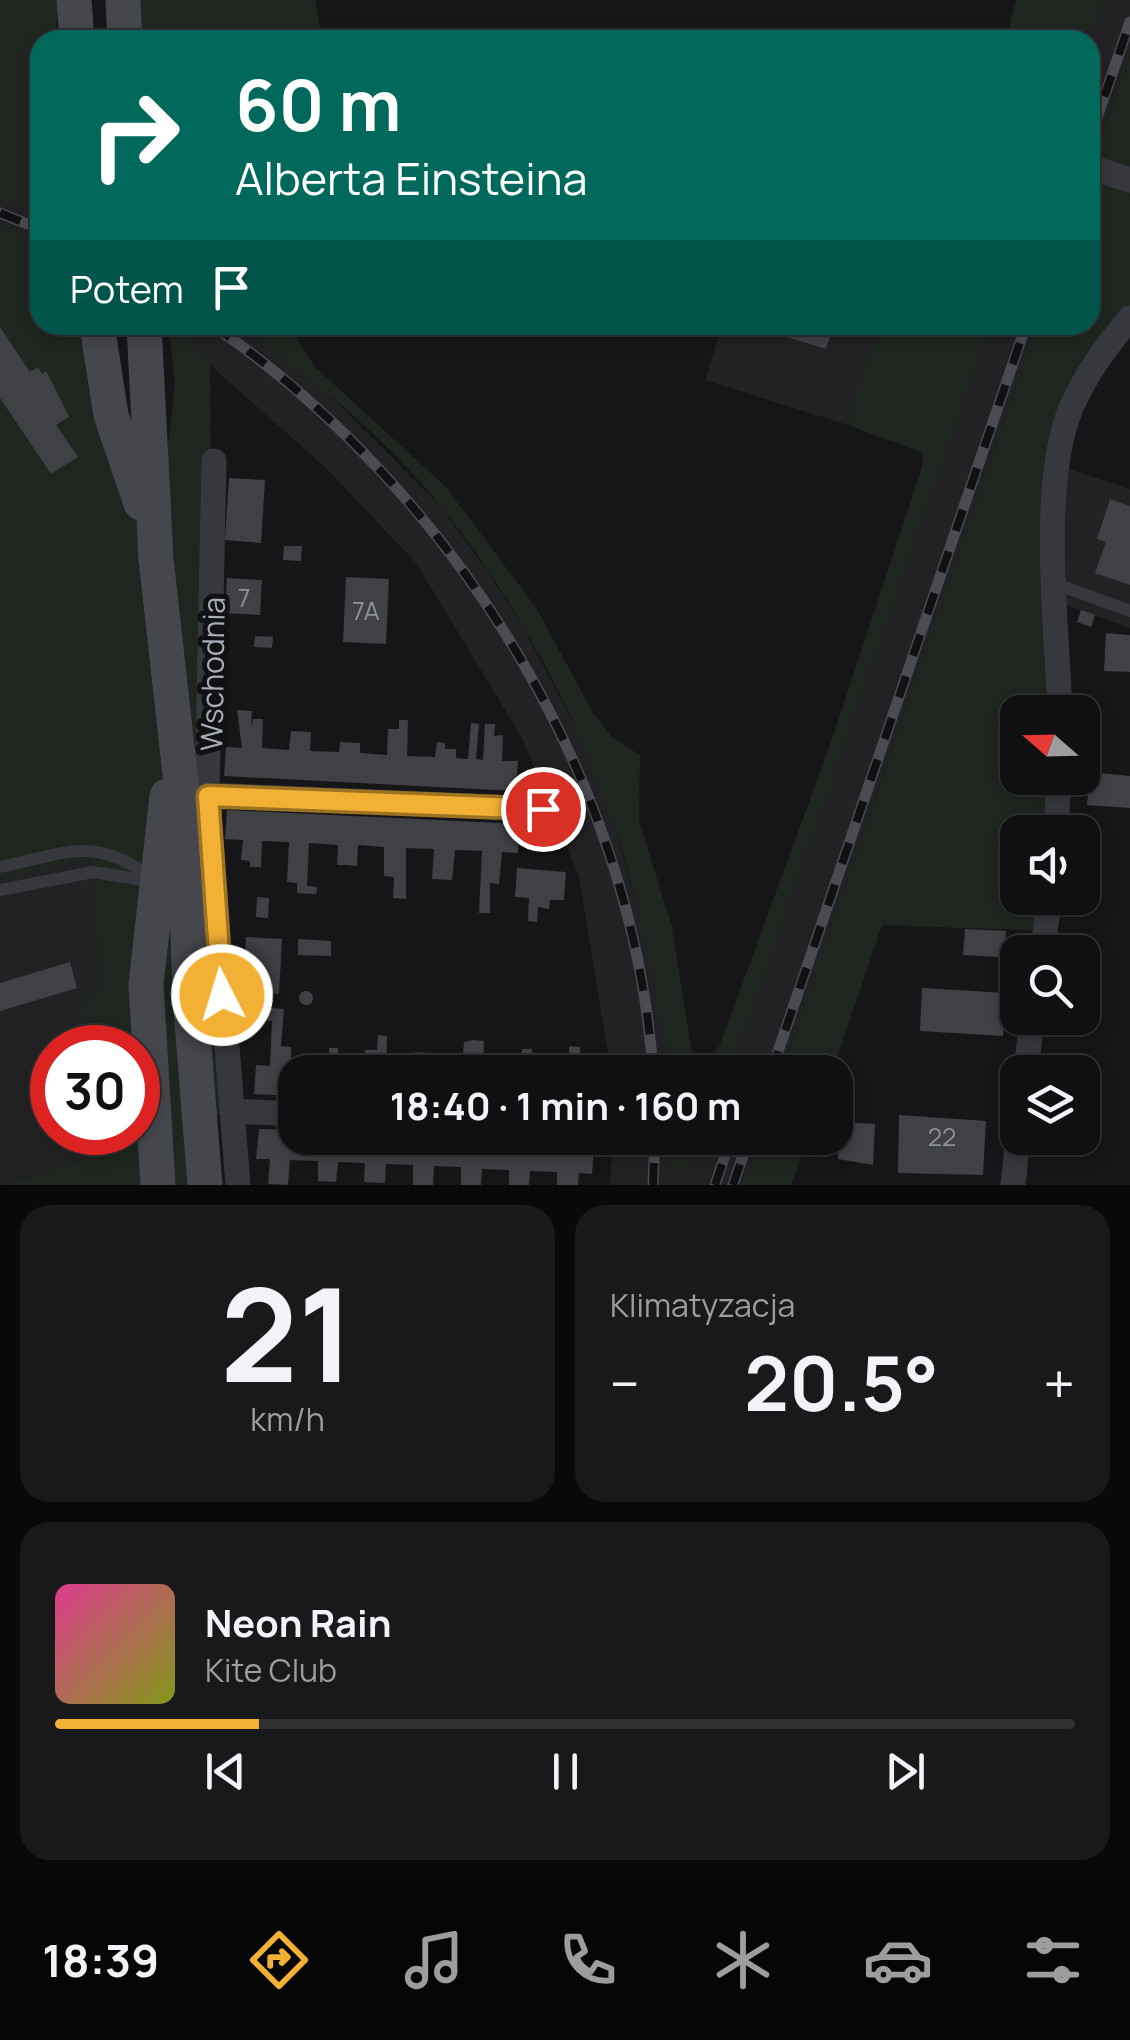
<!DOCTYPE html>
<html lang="pl">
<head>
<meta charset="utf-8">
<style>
  :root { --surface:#101012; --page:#19191b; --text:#f1f3f6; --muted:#9c9d9f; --line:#303032; --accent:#f2b134 }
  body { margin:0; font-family:Manrope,sans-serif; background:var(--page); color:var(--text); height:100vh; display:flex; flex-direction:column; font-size:38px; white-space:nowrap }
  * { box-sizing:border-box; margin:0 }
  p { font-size:32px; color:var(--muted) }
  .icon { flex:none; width:55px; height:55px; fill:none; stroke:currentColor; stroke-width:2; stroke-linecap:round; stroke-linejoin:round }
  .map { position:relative; height:1185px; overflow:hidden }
  .side { display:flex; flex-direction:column; gap:20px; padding:20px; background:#09090a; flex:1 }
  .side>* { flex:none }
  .guide { position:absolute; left:30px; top:30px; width:1070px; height:305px; border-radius:30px; box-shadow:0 5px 15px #0003,0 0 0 2px var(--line); background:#00695c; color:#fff; overflow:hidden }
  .needle { width:65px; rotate:290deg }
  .fabs { position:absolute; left:1000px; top:695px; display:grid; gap:20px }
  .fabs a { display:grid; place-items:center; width:100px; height:100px; border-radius:20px; background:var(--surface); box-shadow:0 5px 15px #0003,0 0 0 2px var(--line); font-size:50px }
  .speed { position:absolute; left:30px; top:1025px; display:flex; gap:20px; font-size:50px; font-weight:700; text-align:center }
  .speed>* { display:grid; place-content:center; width:130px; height:130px; border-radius:50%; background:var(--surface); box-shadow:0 5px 15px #0003,0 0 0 2px var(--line); line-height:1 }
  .speed .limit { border:15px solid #d22; background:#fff; color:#111 }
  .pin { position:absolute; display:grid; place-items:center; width:85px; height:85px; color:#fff; margin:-42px; border:5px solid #fff; border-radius:50%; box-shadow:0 2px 10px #0007 }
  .me { position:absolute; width:110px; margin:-55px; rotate:355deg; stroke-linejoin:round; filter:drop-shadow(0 0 8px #0008) }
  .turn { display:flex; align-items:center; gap:35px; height:210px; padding:0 40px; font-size:45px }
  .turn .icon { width:130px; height:130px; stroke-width:2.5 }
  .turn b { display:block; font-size:70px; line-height:85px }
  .then { display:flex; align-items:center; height:95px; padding:0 40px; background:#0003; gap:20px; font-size:38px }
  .big { font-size:75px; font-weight:700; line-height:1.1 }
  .side .widget { flex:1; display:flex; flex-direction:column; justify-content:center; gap:15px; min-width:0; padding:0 35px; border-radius:30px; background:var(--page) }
  .side .dial { align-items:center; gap:0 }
  .dial b { font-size:130px; line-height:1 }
  .song { display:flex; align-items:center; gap:30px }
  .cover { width:120px; height:120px; border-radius:15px; background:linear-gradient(135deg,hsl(330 70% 55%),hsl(70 70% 35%)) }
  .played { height:10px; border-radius:5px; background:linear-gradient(90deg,var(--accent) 20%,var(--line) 20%) }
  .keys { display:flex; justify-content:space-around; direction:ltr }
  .heat { display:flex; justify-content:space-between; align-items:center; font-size:55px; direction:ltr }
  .side .tiles { flex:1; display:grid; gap:20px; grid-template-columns:1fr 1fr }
  .widget:last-child { grid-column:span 2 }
  .trip { position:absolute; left:278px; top:1055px; width:575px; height:100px; border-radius:30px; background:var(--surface); box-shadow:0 5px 15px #0003,0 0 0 2px var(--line); font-weight:700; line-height:100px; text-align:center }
  .tab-bar { display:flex; height:160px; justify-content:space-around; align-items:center; background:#060607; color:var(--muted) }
  .tab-bar .icon { width:70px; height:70px }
  .tab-bar .on { color:var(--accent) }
  .tab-bar b { font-size:45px; color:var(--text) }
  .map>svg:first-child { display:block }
</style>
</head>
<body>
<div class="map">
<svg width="1130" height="1185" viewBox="0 0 1130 1185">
  <rect width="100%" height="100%" fill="#161618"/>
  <path fill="#222225" d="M1104,0H1130V55L1090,171V40Z
    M0,200L40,216V241L0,224Z
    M180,325H241L315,381L441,507L488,572L523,627L596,767L642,918L660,995L669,1072H611L579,876L522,738L417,564L326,468L210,365Z
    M722,325H878L848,425L705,380Z
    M990,325H1037L782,1072H730Z
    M1057,465L1130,489V628L1057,602Z
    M92,857L102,991L83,997L87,1047L52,1048V1132L95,1133L97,1155L0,1185V879Z
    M613,1138H671V1168L691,1170L705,1138H759L743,1185H610Z"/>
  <path fill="#1e261f" d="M0,0H59L55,40H40V216L0,200Z
    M136,0H315L322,40H144Z
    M1016,0H1104L1090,40H1006Z
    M1130,55V318L1061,441L1060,712H1018V778H1059L1056,832H1018V898H1050L1045,931L882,925L832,1072H782L1037,325H1090V171Z
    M0,224L40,241V325H82L156,555L175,383L168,325H180L210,365L212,743L187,881L147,959L158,1185H2L96,1155L95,1133L138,1132V1048L87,1047L83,997L102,991L92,858L0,879Z
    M241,325H300L299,341L314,366L445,486L537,609L593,713L613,738L640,755L639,820L672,927L693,1060L702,1064L720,1045L832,739L922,467L923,453L848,425L878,325H990L730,1072H669C645,866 572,673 443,509C387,438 312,379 241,325Z
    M199,895H204L224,1114L213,1115Z
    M171,900L192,1185H172L159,1008Z
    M671,1138H705L691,1170L671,1169Z
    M759,1138H808L791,1185H743Z"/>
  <path fill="#404145" d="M777,325H834L826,349L774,333Z
    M0,327L30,372L38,367L42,374L46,371L69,417L56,425L78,457L51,474L0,398Z
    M229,478L265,480L261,543L225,540Z
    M1110,499L1130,506V585L1095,573L1106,542L1097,539Z
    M284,546H302L301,561L283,560Z
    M346,577L389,579L386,644L343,642Z
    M227,578L262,580L260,615L225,613Z
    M1081,610L1095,615L1091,627L1077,622Z
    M1106,633L1130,635V672L1104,671Z
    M255,636L273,637L272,648L254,647Z
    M237,710L252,711L251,727L253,719H263L262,748L289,750L291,731L311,732L310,751L339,752L340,742L360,743V753L387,755L388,729H399V720H408L407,756L435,757L437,742L445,743V749H456V758L468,759L471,723L479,724L476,759L483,760L485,724H495L494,736L503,735L502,761H518L516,791L224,776L226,747L242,748Z
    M1090,772L1130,776V808L1087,805Z
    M227,810L519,824L518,853L502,852L499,884L490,883V913H479L482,851L455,850L452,880L432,879L434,849L406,848V899L393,898L394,877L384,876V847L358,845L357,866L346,865H337L338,845L309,843L307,886L317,887L316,894L297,893V883L287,882L289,842L262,841L261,867H250V861L241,860L243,840L225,839Z
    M517,868L566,872L564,900H550L549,909L538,907L537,922L528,921L529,898L515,897Z
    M257,897L269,898L268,918L256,917Z
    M965,929L1006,931L1004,951H999V957L963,955Z
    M246,937L282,939L279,994L243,992Z
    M298,939L331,941V956L298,955Z
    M70,962L77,988L0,1011V983Z
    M922,988L1006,993L1003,1036L920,1031Z
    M299 998a7 7 0 1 1 14 0a7 7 0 1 1-14 0Z
    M263,1007L284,1009L281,1046L291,1047V1067H318L319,1056L329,1057V1048H338L337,1068L364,1069L365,1050H377L378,1035L387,1036L386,1072H295V1096L254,1094L256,1065L270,1066L272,1021L262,1020Z
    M473,1040L484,1041L483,1072H462L464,1042Z
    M569,1046L580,1047V1072H558L560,1054H569Z
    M522,1049H532L531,1072H510V1058L521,1059Z
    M415,1052L434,1053V1072H414Z
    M899,1115L986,1121L983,1175L898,1173Z
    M839,1122L875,1124L873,1165L838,1159Z
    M259,1129L295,1130V1138H446L594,1146L592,1174L579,1173L578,1185H557V1172L530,1171L529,1185H509V1170L482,1169L481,1185H461V1167L434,1166L433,1185H413V1165L386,1164L385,1183L364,1182L365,1163L338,1162L336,1182L318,1181V1161L290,1160L288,1185L268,1184L270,1159H256Z"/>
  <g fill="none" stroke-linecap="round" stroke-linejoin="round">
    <path stroke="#37383d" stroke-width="12" d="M1056,584L1130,611
      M0,867C66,853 98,834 155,881
      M0,890L93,872L150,881"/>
    <path stroke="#37383d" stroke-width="25" d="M1090,167L1130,180
      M214,461L207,795L238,1185
      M1060,712C1057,626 1039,486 1071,408C1085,375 1107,345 1130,318
      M207,795L543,809
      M1056,832L1059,778
      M1042,952L1050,898
      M1026,1072L1032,1018
      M232,1111L295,1114
      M1013,1185L1018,1138"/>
    <path stroke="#45474d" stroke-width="35" d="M74,0L77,40
      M123,0L125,40
      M97,325L111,415L141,503
      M144,325L156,559L184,810L190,997L205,1185
      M158,1185L146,985L167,796"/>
    <defs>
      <path id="rail" d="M1090,138L1130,22
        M0,213L40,229
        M212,325C453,490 633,778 653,1072
        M753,1072L754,1070
        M771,1072L1026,325
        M653,1185L655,1138
        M715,1185L731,1138
        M733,1185L749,1138"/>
    </defs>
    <use href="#rail" stroke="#4a4c52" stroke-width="11"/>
    <use href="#rail" stroke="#111113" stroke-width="8" stroke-dasharray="22" stroke-linecap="butt"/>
  </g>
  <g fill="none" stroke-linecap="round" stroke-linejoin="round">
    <defs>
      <path id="route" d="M222,995L208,796L543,809"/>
    </defs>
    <use href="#route" stroke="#9d7322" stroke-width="25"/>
    <use href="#route" stroke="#f2b134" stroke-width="18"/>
  </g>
  <g text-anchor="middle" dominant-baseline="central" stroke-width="10" stroke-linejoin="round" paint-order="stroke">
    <g font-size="25" fill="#8e929b">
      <text x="244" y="597">7</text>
      <text x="366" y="610">7A</text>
      <text x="942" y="1136">22</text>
    </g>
    <g font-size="30" fill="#a8adb8" stroke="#111113">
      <text transform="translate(212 674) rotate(-89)">Wschodnia</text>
    </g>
  </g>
</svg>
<div class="fabs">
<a><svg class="needle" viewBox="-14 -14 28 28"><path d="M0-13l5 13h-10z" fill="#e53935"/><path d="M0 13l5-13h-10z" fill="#9c9d9f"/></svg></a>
<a><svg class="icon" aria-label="sound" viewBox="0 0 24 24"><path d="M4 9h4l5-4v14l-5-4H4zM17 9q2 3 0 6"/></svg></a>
<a><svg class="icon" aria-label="search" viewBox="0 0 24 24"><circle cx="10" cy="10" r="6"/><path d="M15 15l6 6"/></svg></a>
<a><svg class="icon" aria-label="layers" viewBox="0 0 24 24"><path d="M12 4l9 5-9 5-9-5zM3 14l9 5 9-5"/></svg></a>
</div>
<div class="speed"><div class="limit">30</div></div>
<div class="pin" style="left:543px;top:809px;background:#d93025"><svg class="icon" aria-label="arrive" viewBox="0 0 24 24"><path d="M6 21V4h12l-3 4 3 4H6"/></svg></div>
<svg class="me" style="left:222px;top:995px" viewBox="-20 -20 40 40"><circle r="17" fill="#f2b134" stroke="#fff" stroke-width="3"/><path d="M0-11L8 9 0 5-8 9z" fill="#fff"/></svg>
<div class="trip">18:40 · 1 min · 160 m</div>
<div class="guide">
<div class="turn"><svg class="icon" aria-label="right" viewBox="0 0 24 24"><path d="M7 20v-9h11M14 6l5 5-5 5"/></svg><div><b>60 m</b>Alberta Einsteina</div></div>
<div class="then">Potem<svg class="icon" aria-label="arrive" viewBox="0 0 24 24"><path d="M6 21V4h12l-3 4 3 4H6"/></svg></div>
</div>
</div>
<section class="side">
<div class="tiles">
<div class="widget dial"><b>21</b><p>km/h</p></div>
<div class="widget"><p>Klimatyzacja</p>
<div class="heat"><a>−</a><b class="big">20.5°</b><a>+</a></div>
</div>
<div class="widget">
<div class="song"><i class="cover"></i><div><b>Neon Rain</b><p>Kite Club</p></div></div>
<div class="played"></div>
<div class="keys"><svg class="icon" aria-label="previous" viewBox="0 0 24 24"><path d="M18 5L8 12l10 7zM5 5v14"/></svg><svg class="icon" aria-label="pause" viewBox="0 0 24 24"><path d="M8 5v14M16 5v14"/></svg><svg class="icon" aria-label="next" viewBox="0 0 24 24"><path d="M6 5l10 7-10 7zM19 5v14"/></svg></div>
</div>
</div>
</section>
<nav class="tab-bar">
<b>18:39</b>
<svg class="icon on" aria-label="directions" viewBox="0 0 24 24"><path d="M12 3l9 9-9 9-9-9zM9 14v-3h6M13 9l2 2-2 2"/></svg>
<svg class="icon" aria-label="music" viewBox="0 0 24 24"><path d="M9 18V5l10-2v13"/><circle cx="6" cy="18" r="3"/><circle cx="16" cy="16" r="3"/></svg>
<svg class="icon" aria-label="phone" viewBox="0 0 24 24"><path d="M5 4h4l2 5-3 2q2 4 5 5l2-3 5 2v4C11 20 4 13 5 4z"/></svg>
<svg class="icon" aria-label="climate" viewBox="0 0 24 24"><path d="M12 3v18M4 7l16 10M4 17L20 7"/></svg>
<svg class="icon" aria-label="car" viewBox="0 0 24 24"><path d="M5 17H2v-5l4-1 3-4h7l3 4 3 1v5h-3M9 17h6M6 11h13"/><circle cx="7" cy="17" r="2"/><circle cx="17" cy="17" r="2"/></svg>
<svg class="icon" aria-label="filters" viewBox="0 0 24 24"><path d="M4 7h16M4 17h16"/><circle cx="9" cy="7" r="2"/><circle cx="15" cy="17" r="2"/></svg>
</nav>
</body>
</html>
